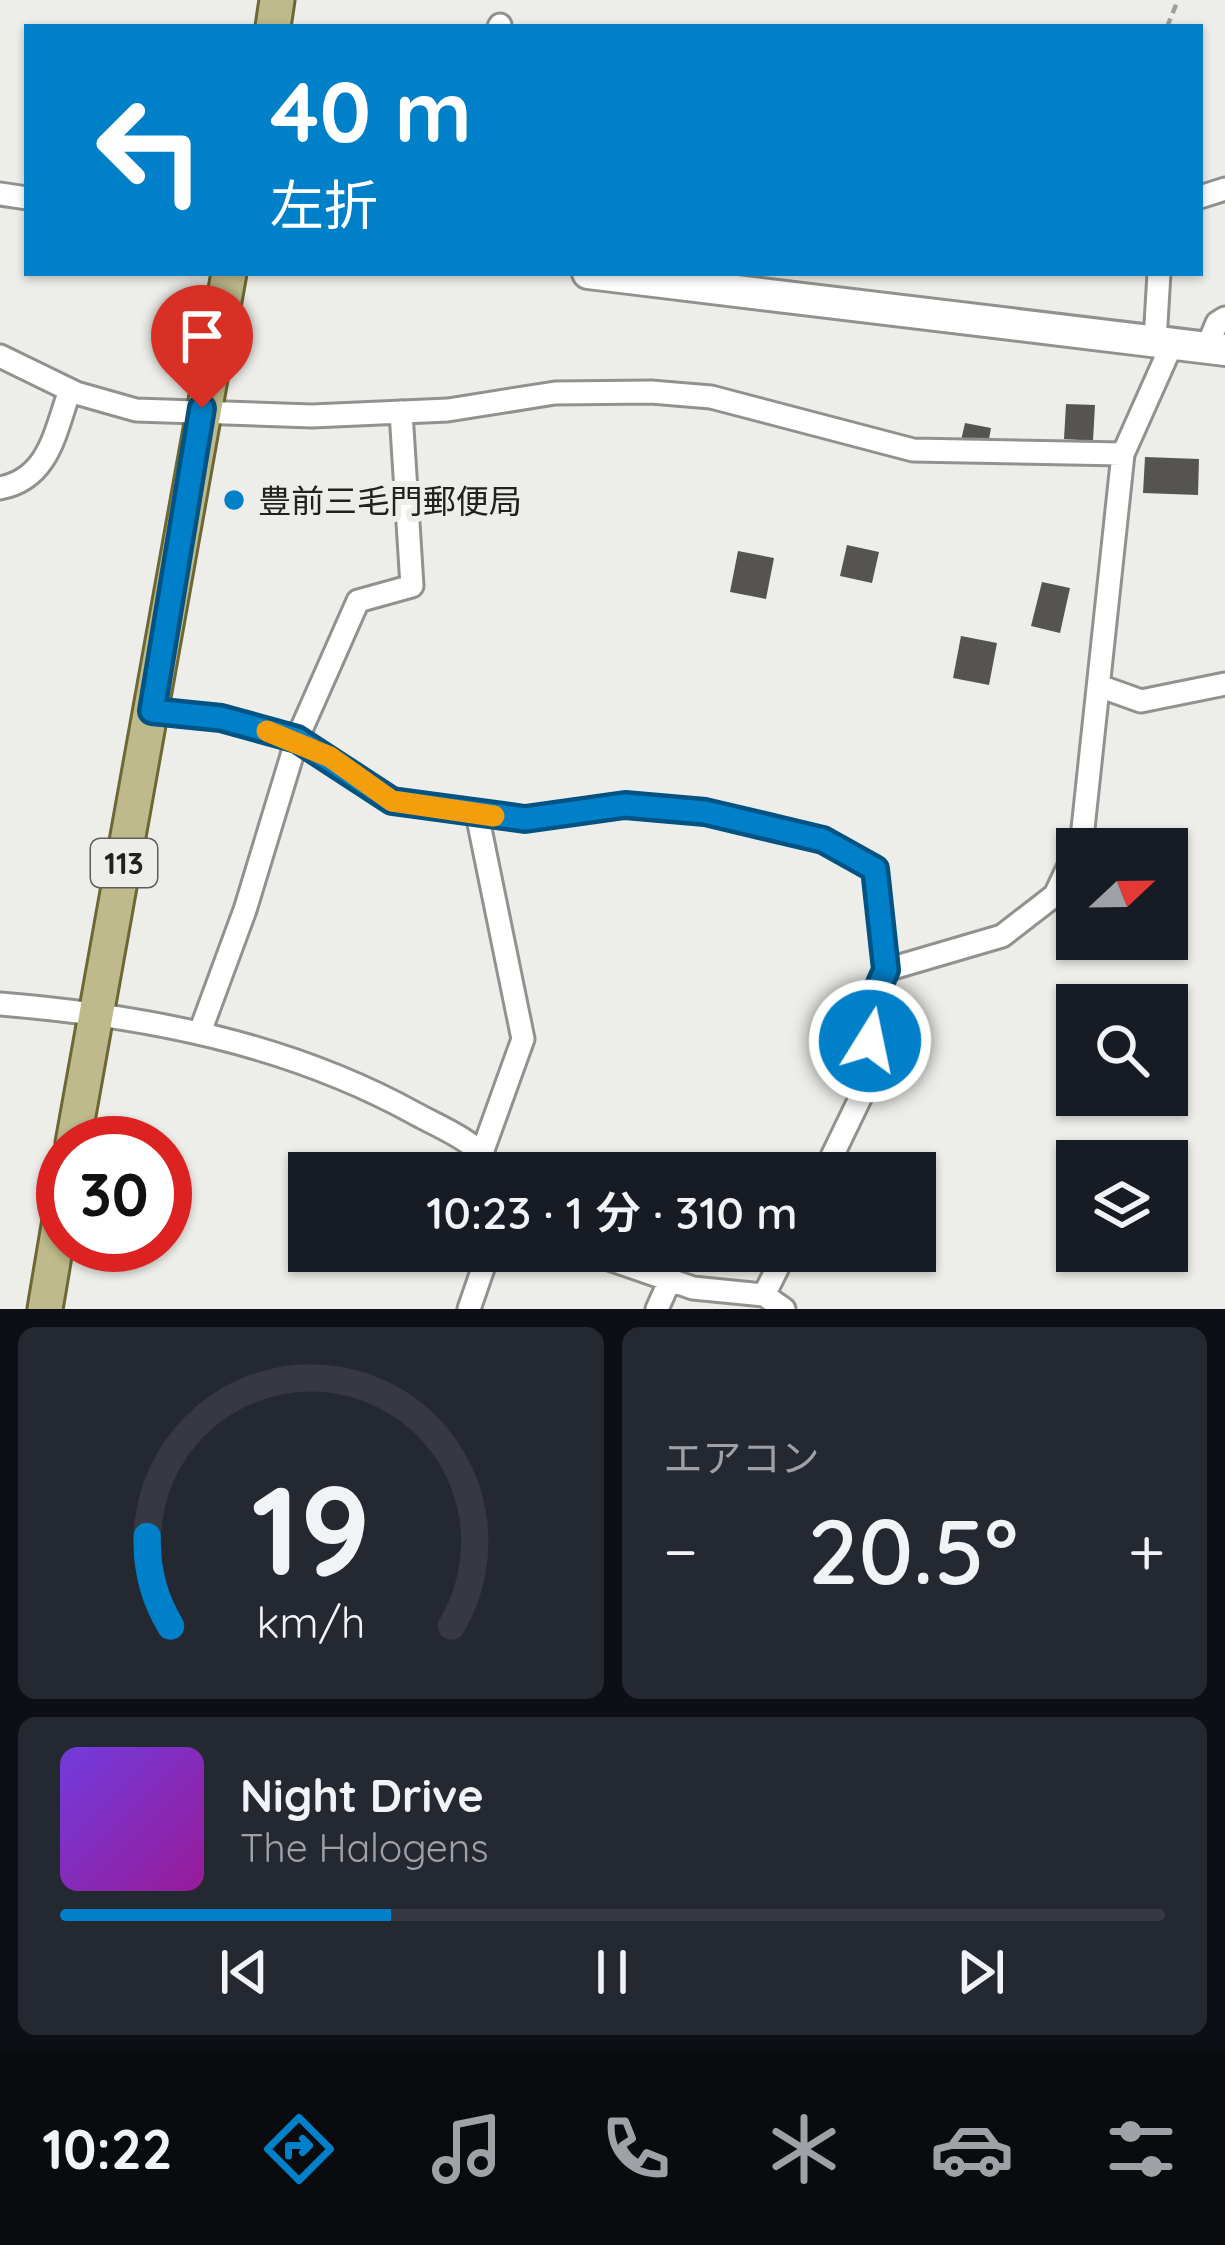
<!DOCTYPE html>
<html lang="ja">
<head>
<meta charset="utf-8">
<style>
  :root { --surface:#171b24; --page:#242831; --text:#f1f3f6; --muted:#9ea1a6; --line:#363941; --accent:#0080c8 }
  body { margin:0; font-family:Quicksand,"Noto Sans JP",sans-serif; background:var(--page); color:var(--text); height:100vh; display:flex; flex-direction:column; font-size:45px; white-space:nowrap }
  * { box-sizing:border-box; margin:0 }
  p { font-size:39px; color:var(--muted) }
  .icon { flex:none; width:66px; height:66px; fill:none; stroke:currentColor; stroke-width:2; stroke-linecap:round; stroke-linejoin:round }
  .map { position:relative; height:1309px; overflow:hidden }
  .drawer { display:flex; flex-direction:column; gap:18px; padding:18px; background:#0d0f14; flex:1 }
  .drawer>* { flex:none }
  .hud { position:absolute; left:24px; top:24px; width:1179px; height:252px; border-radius:0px; box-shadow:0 3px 9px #0004; background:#0080c8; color:#fff; overflow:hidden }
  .needle { width:78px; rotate:68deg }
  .tools { position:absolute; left:1056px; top:828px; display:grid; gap:24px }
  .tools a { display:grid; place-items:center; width:132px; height:132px; border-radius:0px; background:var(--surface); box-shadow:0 3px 9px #0004; font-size:60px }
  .speed { position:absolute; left:36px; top:1116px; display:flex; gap:24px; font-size:60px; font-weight:700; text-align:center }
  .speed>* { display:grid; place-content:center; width:156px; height:156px; border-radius:50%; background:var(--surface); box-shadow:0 3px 9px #0004; line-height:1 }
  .speed .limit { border:18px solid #d22; background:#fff; color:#111 }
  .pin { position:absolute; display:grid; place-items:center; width:102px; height:102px; color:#fff; margin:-123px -51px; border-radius:50% 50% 50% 0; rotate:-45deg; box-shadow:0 0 12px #0007 }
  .pin .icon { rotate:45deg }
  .me { position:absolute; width:132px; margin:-66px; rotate:10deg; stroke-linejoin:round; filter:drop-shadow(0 0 9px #0008) }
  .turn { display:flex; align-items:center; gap:42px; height:252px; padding:0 48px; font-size:54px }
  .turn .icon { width:156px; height:156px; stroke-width:2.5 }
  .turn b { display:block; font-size:84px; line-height:102px }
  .big { font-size:90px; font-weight:600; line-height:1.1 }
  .drawer .widget { flex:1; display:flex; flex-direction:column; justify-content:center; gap:18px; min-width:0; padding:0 42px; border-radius:18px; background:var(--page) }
  .drawer .dial { align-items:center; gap:0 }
  .dial svg { height:312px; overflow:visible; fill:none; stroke:var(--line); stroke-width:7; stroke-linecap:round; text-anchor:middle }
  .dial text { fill:var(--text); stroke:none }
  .song { display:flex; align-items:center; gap:36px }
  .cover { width:144px; height:144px; border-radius:18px; background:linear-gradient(135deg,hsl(260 70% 55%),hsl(300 70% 35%)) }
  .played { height:12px; border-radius:6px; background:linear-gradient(90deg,var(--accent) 30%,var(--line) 30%) }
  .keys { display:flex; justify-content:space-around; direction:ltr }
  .heat { display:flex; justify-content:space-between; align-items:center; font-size:66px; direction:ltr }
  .drawer .tiles { flex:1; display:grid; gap:18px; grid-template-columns:1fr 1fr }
  .widget:last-child { grid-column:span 2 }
  .trip { position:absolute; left:288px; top:1152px; width:648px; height:120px; border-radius:0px; background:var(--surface); box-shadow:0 3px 9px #0004; font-weight:600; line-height:120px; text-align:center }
  .dock { display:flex; height:192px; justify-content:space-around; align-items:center; background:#090b0e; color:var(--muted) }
  .dock .icon { width:84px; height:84px }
  .dock .active { color:var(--accent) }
  .dock b { font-size:54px; color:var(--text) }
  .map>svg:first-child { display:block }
</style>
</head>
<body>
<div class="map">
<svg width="1225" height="1309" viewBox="0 0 1225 1309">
  <rect width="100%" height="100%" fill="#edede9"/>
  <path fill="#555452" d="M1066,404L1095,405L1093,441L1064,439Z
    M965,423L991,428L987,450L960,445Z
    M1145,457L1199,459L1198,495L1143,493Z
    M847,545L879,552L872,583L840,576Z
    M738,551L774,558L766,599L730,592Z
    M1042,582L1070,588L1060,633L1031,626Z
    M961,636L997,643L989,685L953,678Z"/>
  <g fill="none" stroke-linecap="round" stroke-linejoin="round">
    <defs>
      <path id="street" d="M499,27L500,25
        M0,194L27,198
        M1200,197L1225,189
        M1155,341L1159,273
        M1207,347L1217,323L1225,318
        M0,356L76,393L136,410L312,416L448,410L555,393L651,392L711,397L913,450L1123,454
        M0,488C49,479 55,432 70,390
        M1099,686L1141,701L1225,684
        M153,711L221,719L297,739L391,801L525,819L625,805L705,811L823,840L875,869L886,970L874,997L866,1086L824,1173
        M477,814L523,1039L483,1150L484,1160
        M886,970L1002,936L1055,895L1082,838L1123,454L1173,342
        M0,1004C146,1016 287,1043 416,1114C447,1131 478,1141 495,1173
        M200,1032L245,910L297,739L358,601L412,586L401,412
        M586,1251L693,1288L764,1295L784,1309
        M764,1295L786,1251
        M469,1309L489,1251
        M657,1309L670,1280"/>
      <path id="secondary" d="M588,273L1225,350"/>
      <path id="primary" d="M273,27L277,0
        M73,1143L229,273
        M45,1309L63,1202"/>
    </defs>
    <use href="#street" stroke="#91918e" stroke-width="27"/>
    <use href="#secondary" stroke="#91918e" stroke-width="36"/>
    <use href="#primary" stroke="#6c6734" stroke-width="39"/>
    <path stroke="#9e9e9b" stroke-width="4.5" stroke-dasharray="9 6" stroke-linecap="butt" d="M1167,27L1178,0"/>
    <use href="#street" stroke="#fff" stroke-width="21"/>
    <use href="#secondary" stroke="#fff" stroke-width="30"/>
    <use href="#primary" stroke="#bfba8b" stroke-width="33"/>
  </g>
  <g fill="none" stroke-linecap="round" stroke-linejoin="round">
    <defs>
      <path id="route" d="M202,408L152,711L221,718L297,739L392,801L525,819L625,805L705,812L823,840L875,869L886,970L874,997L870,1041"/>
    </defs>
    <use href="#route" stroke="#005382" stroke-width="30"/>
    <use href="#route" stroke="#0080c8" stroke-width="21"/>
    <path stroke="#f59e0b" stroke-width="21" d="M267,731L330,757L392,801L494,816"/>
  </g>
  <circle fill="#0080c8" stroke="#edede9" stroke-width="4.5" cx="234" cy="500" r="12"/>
  <g text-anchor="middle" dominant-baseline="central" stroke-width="12" stroke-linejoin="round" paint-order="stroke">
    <rect fill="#edede9" stroke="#5e5e5c" stroke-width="3" x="91" y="839" width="66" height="48" rx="9"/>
    <g font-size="30" font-weight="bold" fill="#212120">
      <text x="124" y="863">113</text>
    </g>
    <g font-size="33" fill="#212120" stroke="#edede9" text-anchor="start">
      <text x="258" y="500">豊前三毛門郵便局</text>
    </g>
  </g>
</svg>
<div class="tools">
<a><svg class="needle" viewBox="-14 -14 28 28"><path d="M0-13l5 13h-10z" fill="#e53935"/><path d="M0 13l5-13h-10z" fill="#9ea1a6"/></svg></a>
<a><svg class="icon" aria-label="search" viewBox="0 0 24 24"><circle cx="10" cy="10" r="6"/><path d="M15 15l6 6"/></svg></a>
<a><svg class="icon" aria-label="layers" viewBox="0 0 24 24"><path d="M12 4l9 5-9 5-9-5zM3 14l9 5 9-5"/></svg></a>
</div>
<div class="speed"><div class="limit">30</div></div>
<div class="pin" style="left:202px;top:408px;background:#d93025"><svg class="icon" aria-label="arrive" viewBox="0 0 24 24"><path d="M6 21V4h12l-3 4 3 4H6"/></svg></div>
<svg class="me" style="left:870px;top:1041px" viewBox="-20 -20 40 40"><circle r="17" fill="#0080c8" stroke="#fff" stroke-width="3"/><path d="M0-11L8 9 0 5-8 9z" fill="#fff"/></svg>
<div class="trip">10:23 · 1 分 · 310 m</div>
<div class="hud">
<div class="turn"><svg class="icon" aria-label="left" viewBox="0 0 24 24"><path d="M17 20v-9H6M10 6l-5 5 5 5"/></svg><div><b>40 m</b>左折</div></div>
</div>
</div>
<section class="drawer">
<div class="tiles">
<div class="widget dial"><svg viewBox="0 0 100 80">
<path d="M14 69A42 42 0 1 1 86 69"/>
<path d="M14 69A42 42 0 0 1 8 46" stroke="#0080c8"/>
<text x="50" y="56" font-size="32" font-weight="700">19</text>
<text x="50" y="72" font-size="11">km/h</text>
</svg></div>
<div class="widget"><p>エアコン</p>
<div class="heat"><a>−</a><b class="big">20.5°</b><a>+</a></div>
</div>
<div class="widget">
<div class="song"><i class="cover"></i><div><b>Night Drive</b><p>The Halogens</p></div></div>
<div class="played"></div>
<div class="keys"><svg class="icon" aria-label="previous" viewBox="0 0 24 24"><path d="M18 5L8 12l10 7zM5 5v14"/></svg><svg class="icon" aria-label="pause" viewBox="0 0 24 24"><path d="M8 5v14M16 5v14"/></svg><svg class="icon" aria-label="next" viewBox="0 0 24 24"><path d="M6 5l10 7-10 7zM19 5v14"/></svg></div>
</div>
</div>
</section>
<nav class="dock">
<b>10:22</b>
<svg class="icon active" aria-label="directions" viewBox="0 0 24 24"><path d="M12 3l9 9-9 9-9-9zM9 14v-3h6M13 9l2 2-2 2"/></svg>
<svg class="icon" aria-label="music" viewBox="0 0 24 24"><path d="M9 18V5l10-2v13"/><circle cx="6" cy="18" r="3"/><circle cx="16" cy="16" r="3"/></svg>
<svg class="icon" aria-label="phone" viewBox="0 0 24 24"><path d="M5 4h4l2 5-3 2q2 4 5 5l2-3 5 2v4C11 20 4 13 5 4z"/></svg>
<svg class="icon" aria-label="climate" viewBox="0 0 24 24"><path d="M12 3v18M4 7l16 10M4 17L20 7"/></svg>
<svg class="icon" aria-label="car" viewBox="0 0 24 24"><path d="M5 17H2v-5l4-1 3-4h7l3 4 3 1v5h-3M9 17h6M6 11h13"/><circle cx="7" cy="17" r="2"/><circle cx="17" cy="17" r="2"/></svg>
<svg class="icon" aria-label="filters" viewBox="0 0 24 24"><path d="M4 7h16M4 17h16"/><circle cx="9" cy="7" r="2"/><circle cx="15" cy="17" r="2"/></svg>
</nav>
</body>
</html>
